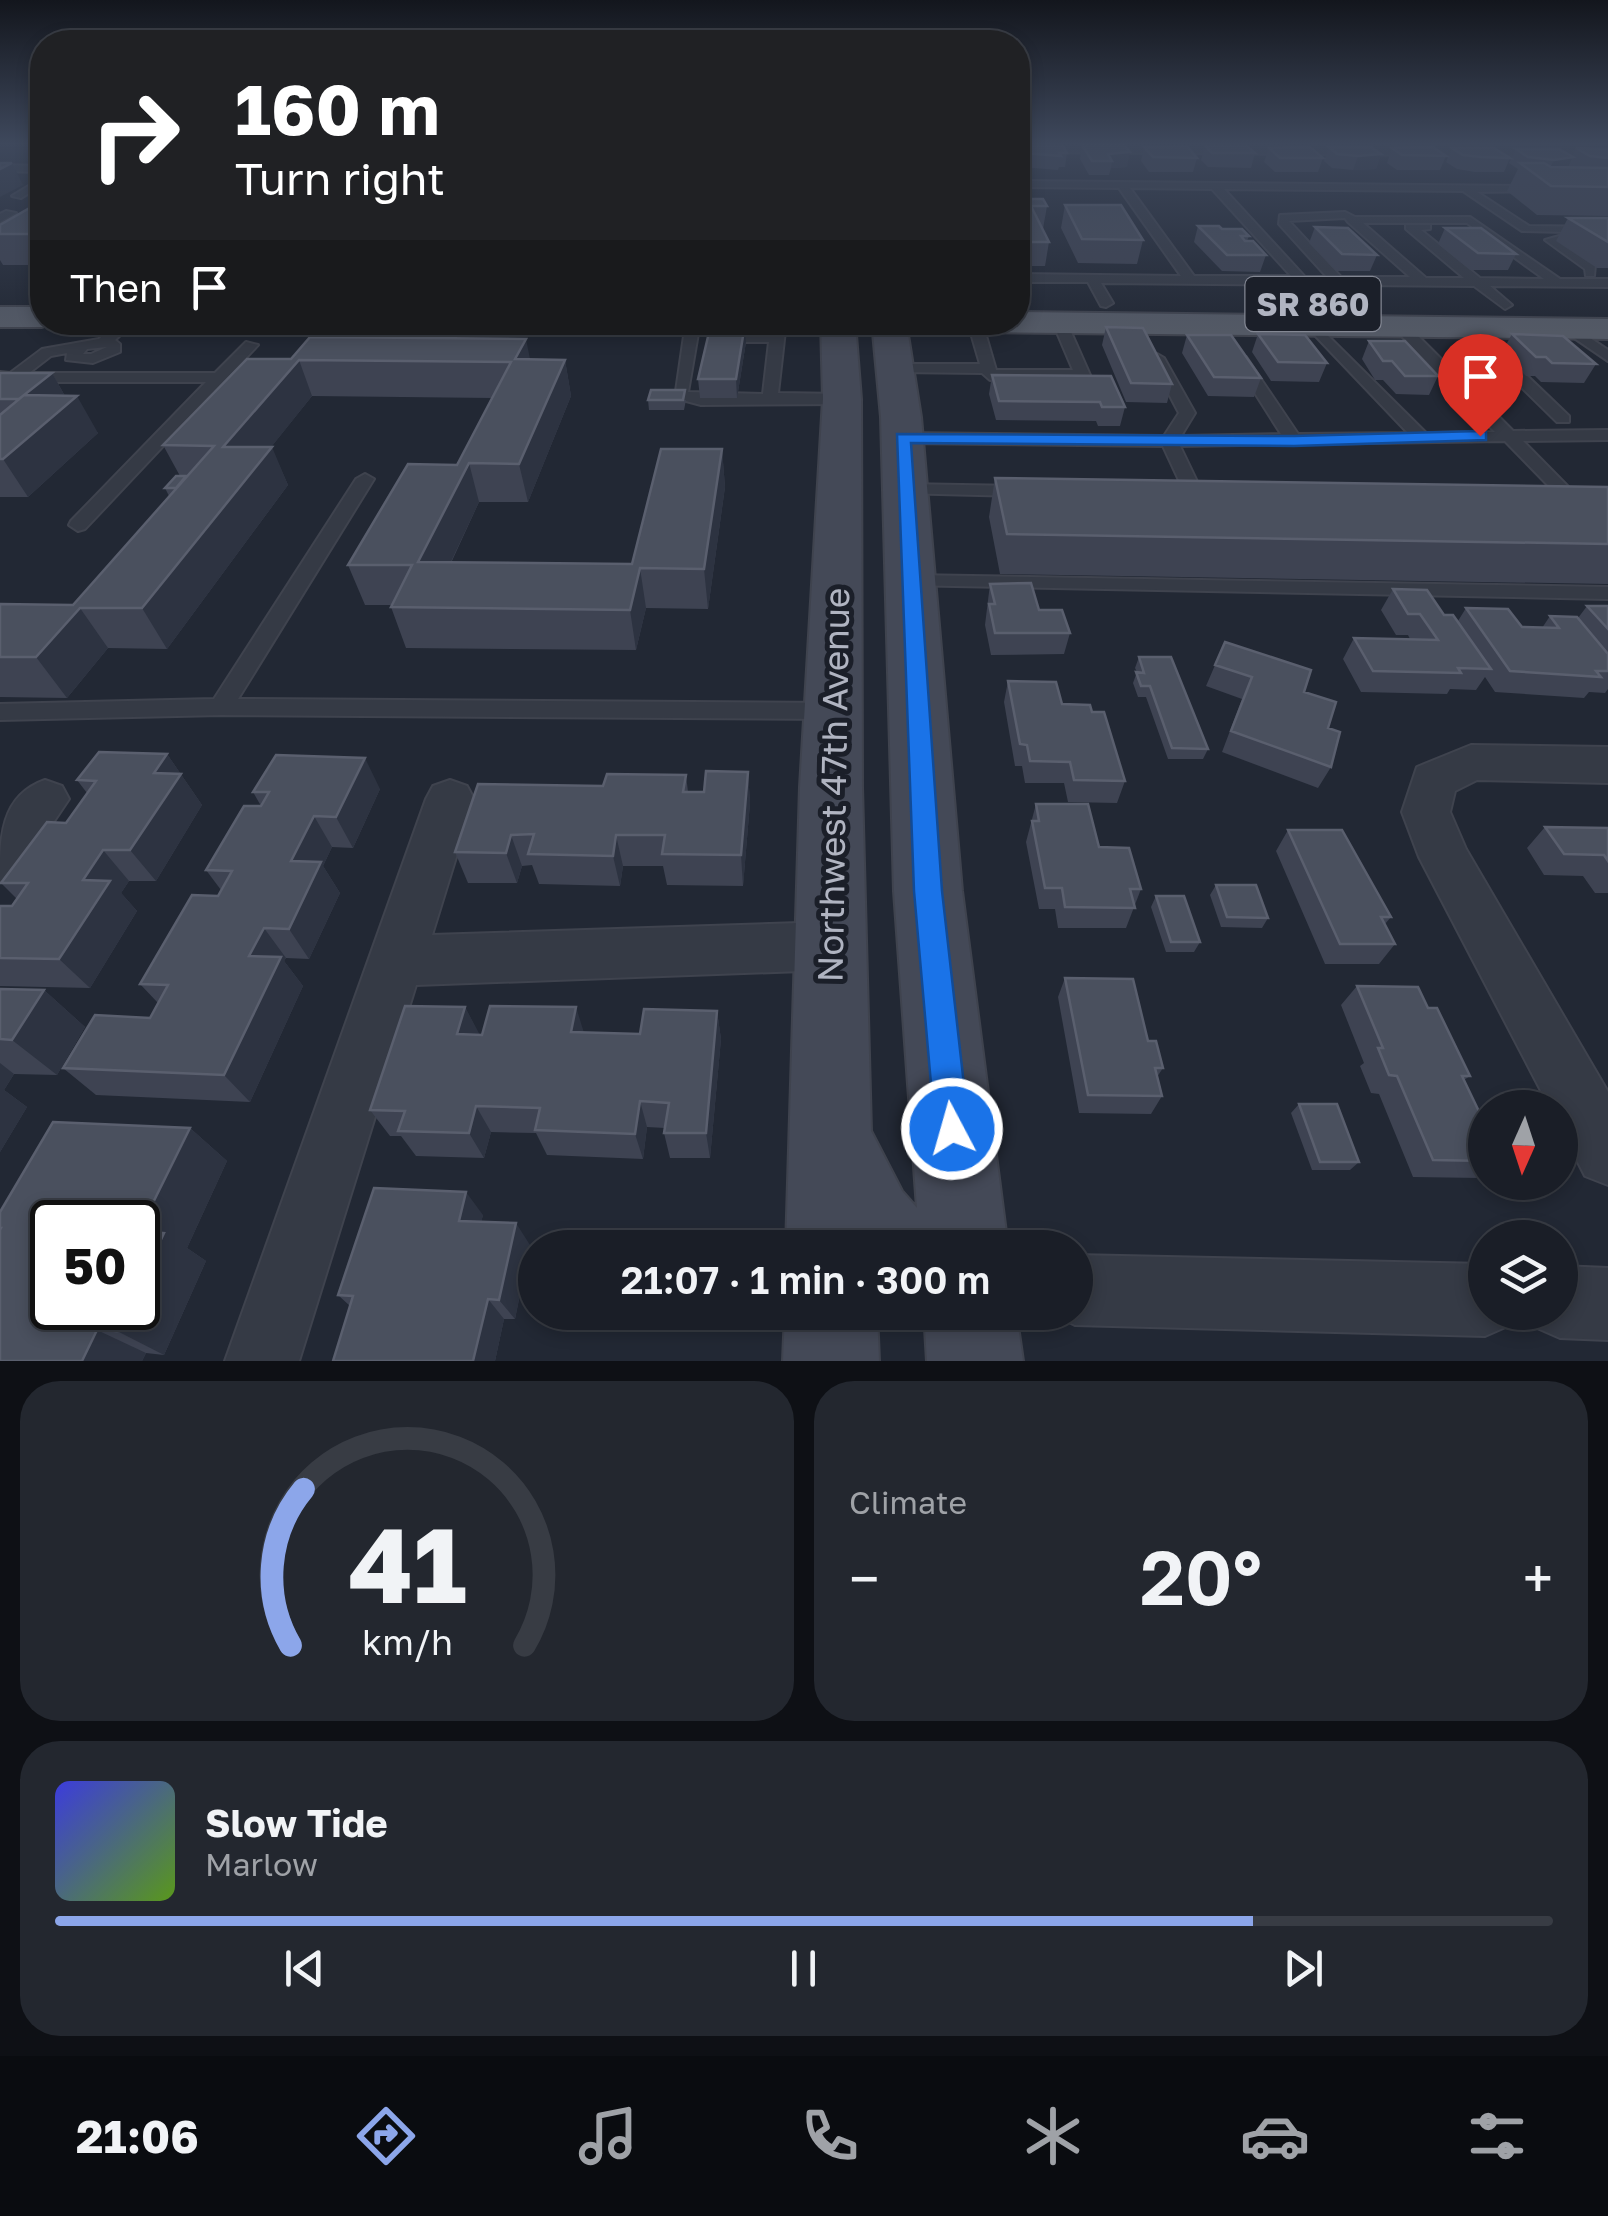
<!DOCTYPE html>
<html lang="en">
<head>
<meta charset="utf-8">
<style>
  :root { --surface:#1a1e27; --page:#23272f; --text:#f1f3f6; --muted:#9fa2a7; --line:#383c44; --accent:#8ca6ea }
  body { margin:0; font-family:"Golos Text",sans-serif; background:var(--page); color:var(--text); height:100vh; display:flex; flex-direction:column; font-size:38px; white-space:nowrap }
  * { box-sizing:border-box; margin:0 }
  p { font-size:32px; color:var(--muted) }
  .icon { flex:none; width:55px; height:55px; fill:none; stroke:currentColor; stroke-width:2; stroke-linecap:round; stroke-linejoin:round }
  .map { position:relative; height:1361px; overflow:hidden }
  .drawer { display:flex; flex-direction:column; gap:20px; padding:20px; background:#0e1015; flex:1 }
  .drawer>* { flex:none }
  .banner { position:absolute; left:30px; top:30px; width:1000px; height:305px; border-radius:40px; box-shadow:0 5px 15px #0003,0 0 0 2px var(--line); background:#202124; color:#fff; overflow:hidden }
  .needle { width:65px; rotate:183deg }
  .controls { position:absolute; left:1468px; top:1090px; display:grid; gap:20px }
  .controls a { display:grid; place-items:center; width:110px; height:110px; border-radius:50%; background:var(--surface); box-shadow:0 5px 15px #0003,0 0 0 2px var(--line); font-size:50px }
  .speed { position:absolute; left:30px; top:1200px; display:flex; gap:20px; font-size:50px; font-weight:700; text-align:center }
  .speed>* { display:grid; place-content:center; width:130px; height:130px; border-radius:50%; background:var(--surface); box-shadow:0 5px 15px #0003,0 0 0 2px var(--line); line-height:1 }
  .speed .limit { border:5px solid #111; border-radius:15px; background:#fff; color:#111 }
  .pin { position:absolute; display:grid; place-items:center; width:85px; height:85px; color:#fff; margin:-102px -42px; border-radius:50% 50% 50% 0; rotate:-45deg; box-shadow:0 0 10px #0007 }
  .pin .icon { rotate:45deg }
  .me { position:absolute; width:110px; margin:-55px; rotate:354deg; stroke-linejoin:round; filter:drop-shadow(0 0 8px #0008) }
  .turn { display:flex; align-items:center; gap:35px; height:210px; padding:0 40px; font-size:45px }
  .turn .icon { width:130px; height:130px; stroke-width:2.5 }
  .turn b { display:block; font-size:70px; line-height:85px }
  .then { display:flex; align-items:center; height:95px; padding:0 40px; background:#0003; gap:20px; font-size:38px }
  .big { font-size:75px; font-weight:600; line-height:1.1 }
  .drawer .card { flex:1; display:flex; flex-direction:column; justify-content:center; gap:15px; min-width:0; padding:0 35px; border-radius:40px; background:var(--page) }
  .drawer .dial { align-items:center; gap:0 }
  .dial svg { height:260px; overflow:visible; fill:none; stroke:var(--line); stroke-width:7; stroke-linecap:round; text-anchor:middle }
  .dial text { fill:var(--text); stroke:none }
  .song { display:flex; align-items:center; gap:30px }
  .cover { width:120px; height:120px; border-radius:15px; background:linear-gradient(135deg,hsl(240 70% 55%),hsl(90 70% 35%)) }
  .played { height:10px; border-radius:5px; background:linear-gradient(90deg,var(--accent) 80%,var(--line) 80%) }
  .keys { display:flex; justify-content:space-around; direction:ltr }
  .heat { display:flex; justify-content:space-between; align-items:center; font-size:55px; direction:ltr }
  .drawer .tiles { flex:1; display:grid; gap:20px; grid-template-columns:1fr 1fr }
  .card:last-child { grid-column:span 2 }
  .trip { position:absolute; left:518px; top:1230px; width:575px; height:100px; border-radius:50px; background:var(--surface); box-shadow:0 5px 15px #0003,0 0 0 2px var(--line); font-weight:600; line-height:100px; text-align:center }
  .dock { display:flex; height:160px; justify-content:space-around; align-items:center; background:#0a0c10; color:var(--muted) }
  .dock .icon { width:70px; height:70px }
  .dock .selected { color:var(--accent) }
  .dock b { font-size:45px; color:var(--text) }
  .map>svg:first-child { display:block }
</style>
</head>
<body>
<div class="map">
<svg width="1608" height="1361" viewBox="0 0 1608 1361">
  <rect width="100%" height="100%" fill="#222834"/>
  <g fill="none" stroke-linecap="round" stroke-linejoin="round">
    <defs>
      <path id="lane" d="M0,165L42,166V172L0,171Z
        M42,178V185L21,198L12,196Z
        M1018,181L1539,186L1543,191L1477,192L1529,226L1608,227V233L1522,231L1463,191L1224,189L1305,277H1327L1279,224L1280,215L1345,212L1355,217H1470L1560,279H1608V287L1490,286L1512,305L1505,309L1474,286L1359,285L1378,304L1371,308L1344,285L1101,283L1113,303L1106,307L1101,306L1088,282H1018V274L1181,276L1119,188L1018,187ZM1130,188L1212,189L1291,276H1194ZM1345,218L1348,222L1410,277H1341L1289,221ZM1363,223H1467L1544,279L1480,278L1421,230L1430,229V225H1406V229L1464,278H1426Z
        M6,211L16,213L0,222V214Z
        M1570,233L1574,235V239L1561,242L1595,265L1594,276H1586L1585,269L1545,240Z
        M1060,319L1067,323L1090,375L1087,378L990,380L982,373L896,372L889,368L896,364H980L968,323L982,322L996,370H1073L1053,323Z
        M118,322H134L115,340L120,344V352L93,363L66,360L67,353L51,356L29,373H215L246,342L258,345L85,529L78,531L69,525L71,521L206,382H0V372L10,373L42,349L99,339ZM107,347L91,354H83L87,349Z
        M686,322H700L688,392L763,394L769,342H718L711,338L718,334H771L772,322H786L778,393L842,394L850,399L842,404L701,405L675,398Z
        M1314,322L1426,433L1495,432L1396,330V324H1406L1513,431L1608,430V440L1523,441L1589,508L1586,512H1574L1505,441L1180,446L1203,494C1196,502 1176,502 1169,494L1183,489L1163,446L902,443L894,438L902,433L1164,436L1179,413L1150,358L1157,354L1164,358L1195,413L1181,436L1281,434L1234,360L1241,356L1246,357L1298,434L1408,433L1309,329L1307,326Z
        M1463,324H1473L1569,416V422H1557L1463,330Z
        M1569,324L1608,350V361L1564,331L1562,328Z
        M365,474L374,479L238,699L833,703L845,711L833,719L221,715L0,720V704L214,699L356,479Z
        M905,484L1022,486L1031,491L1022,496L899,493V485Z
        M911,575L1608,587V599L904,585L901,581Z"/>
      <path id="street" d="M1018,143L1608,146V156L1018,152Z
        M1471,745L1608,747V783L1477,780L1455,791L1450,812L1466,849L1608,1092V1185L1585,1176L1560,1127V1108H1550L1419,857L1402,812L1417,767Z
        M45,780L62,786L69,799L18,875L0,881C0,838 0,796 45,780Z
        M450,780L467,786L474,799L432,935L829,922L848,929L856,946L848,963L829,970L416,985L299,1361H225L426,799L433,786Z
        M1075,1255L1485,1264V1312H1515L1510,1325L1485,1336L1075,1325L1049,1312H1075Z
        M1560,1266L1608,1268V1340L1560,1338L1535,1327L1529,1312H1560Z"/>
      <path id="secondary" d="M821,322H855L861,399L862,787L871,1131L902,1191L917,1208L894,891L881,417L872,322H906L921,417L962,891L1008,1248H786L800,787L823,399Z
        M785,1312H877L879,1361H783Z
        M924,1312H1016L1023,1361H927Z"/>
      <path id="primary" d="M0,307H42V322H55L42,327H0Z
        M1018,312L1608,319V339L969,332L957,329L953,322H1018Z"/>
    </defs>
    <use href="#lane" stroke="#3f434e" stroke-width="4"/>
    <use href="#street" stroke="#3f434e" stroke-width="4"/>
    <use href="#secondary" stroke="#3f434e" stroke-width="4"/>
    <use href="#primary" stroke="#3f434e" stroke-width="4"/>
    <use href="#lane" fill="#353a45" fill-rule="evenodd"/>
    <use href="#street" fill="#353a45" fill-rule="evenodd"/>
    <use href="#secondary" fill="#444957" fill-rule="evenodd"/>
    <use href="#primary" fill="#535965" fill-rule="evenodd"/>
  </g>
  <path fill="#3e4352" d="M1082,145L1127,167L1111,168L1109,175H1089L1080,159Z
    M1019,146L1067,153L1065,167H1059L1058,170L1022,167L1018,161Z
    M1205,146L1255,153L1251,168L1208,167L1201,160Z
    M1144,147L1197,158L1193,172H1149L1141,161Z
    M1329,147L1381,154L1376,169L1353,170L1332,168L1324,161Z
    M1269,148L1323,158L1318,172H1275L1264,162Z
    M1392,148L1446,156L1440,170H1397L1387,163Z
    M1452,148L1510,158L1504,172H1475L1457,169L1446,162Z
    M1576,148L1608,149V216L1537,215L1507,191L1518,169L1509,163L1516,149L1572,157Z
    M1018,194L1047,206L1043,229L1049,242L1045,266H1018Z
    M42,201V265H3L0,260V225Z
    M1065,205L1143,240L1137,264L1078,263L1061,228Z
    M1568,218H1608V268H1597L1556,241Z
    M1198,226L1249,236L1247,241L1266,255L1260,272L1222,271L1194,242Z
    M1315,227L1377,255L1370,271H1336L1309,243Z
    M1445,228L1516,254L1508,270H1470L1438,244Z
    M745,324L746,342L737,398H700L698,379Z
    M1106,327L1172,384L1167,403L1126,402L1102,345Z
    M1258,334L1327,363L1319,382L1271,381L1252,352Z
    M1512,334L1596,364L1584,383L1541,382L1535,376H1526L1502,352Z
    M1187,335L1261,378L1254,397L1208,396L1182,353Z
    M1369,341L1438,376L1429,395L1396,394L1383,380H1375L1362,359Z
    M247,359L565,360L571,396L528,502H479L451,563L632,564L722,449L725,487L708,609L646,608L636,650L406,648L391,607L392,605H365L348,565L457,465L492,398L312,396L271,447L288,485L167,649L108,648L67,698L0,697V604L73,605L169,496L165,488L180,476L163,445Z
    M0,373H52L65,396L98,433L28,497H0Z
    M992,375L1125,407L1120,426H1098L1096,421L996,420L989,394Z
    M648,400H686L684,410H649Z
    M995,478L1608,487V584L1000,574L989,517Z
    M990,584L1039,610L1070,633L1064,654L991,655L985,625Z
    M1393,589L1458,621L1466,608L1522,627L1542,628L1550,616L1578,618L1587,606H1608V689L1605,693L1589,692L1584,698L1495,692L1485,677L1476,690L1450,689L1447,694L1361,692L1343,659L1354,638L1410,639L1408,635H1396L1381,610Z
    M1225,642L1304,692L1328,728L1331,767L1318,788L1222,752L1242,699L1206,686Z
    M1139,657L1208,749L1203,759H1168L1146,697H1138L1133,683L1137,672L1135,668Z
    M1008,681L1062,704L1092,712L1125,781L1117,803L1068,802L1064,783H1025L1022,766H1015L1004,702Z
    M167,754L202,805L156,881H129L121,893L137,911L90,988L0,986V906H12L17,899L1,883L66,823L87,793L77,780Z
    M748,772L750,803L743,886L667,885L663,866H623L620,886L539,884L532,865L522,866L517,883H468L455,852L603,786L686,775L688,792H704Z
    M380,789L353,848L332,847L323,866L340,893L309,959L286,958L284,961L303,986L250,1102L96,1095L63,1068L150,1018L158,1003L140,984L218,896L221,890L206,870L261,806L253,792Z
    M1036,804L1099,847L1141,889L1126,928H1058L1055,909H1039L1026,842Z
    M1545,827L1608,828V893H1595L1583,876L1544,875L1527,848Z
    M1288,830L1391,917L1385,924L1395,944L1379,964H1325L1276,851Z
    M1216,885L1268,918L1262,928L1221,927L1210,895Z
    M1156,896L1200,942L1194,952H1166L1151,907Z
    M1065,978L1148,1041L1163,1068L1157,1077L1162,1096L1151,1114L1079,1113L1058,997Z
    M1357,986L1428,1008L1470,1076L1464,1080L1485,1124V1175L1480,1178L1413,1177L1379,1094L1371,1093L1360,1066L1364,1063L1341,1005Z
    M0,989L44,990L85,1027L57,1075L14,1074L4,1090L27,1107L0,1152Z
    M465,1007L479,1035L584,1032L640,1034L717,1011L721,1039L710,1158H670L664,1133L665,1128L647,1127L643,1159L547,1155L536,1133L491,1132L484,1158L416,1156L401,1136H390L370,1110Z
    M1299,1104L1359,1162L1350,1170H1312L1291,1113Z
    M190,1128L227,1161L187,1248L206,1261L164,1355L146,1353L142,1361H0V1212Z
    M483,1215L481,1222L530,1245L515,1319H504L495,1361H333L350,1306L338,1295Z"/>
  <path fill="#2d3341" d="M1130,152L1127,167L1111,168L1112,161L1108,154Z
    M1381,154L1376,169L1353,170L1358,156Z
    M1573,157L1566,171L1546,175L1554,160Z
    M12,163L23,185L0,197V169Z
    M745,324L746,342L737,398L736,379Z
    M526,339L533,374L515,359Z
    M299,360L312,396L241,485L223,447Z
    M565,360L571,396L528,502L519,464Z
    M52,373L69,403L77,396L98,433L28,497L3,459L19,399Z
    M272,447L288,485L167,649L142,608Z
    M722,449L725,487L708,609L704,569Z
    M469,463L479,502L432,602L418,562Z
    M640,568L646,608L636,650L630,610Z
    M80,608L108,648L67,698L36,657Z
    M167,754L202,805L156,881L130,850L154,773Z
    M365,758L380,789L353,848L336,817Z
    M748,772L750,803L743,886L741,855Z
    M314,816L332,847L323,866L340,893L309,959L289,929L291,861Z
    M511,835L522,866L517,883L506,853Z
    M616,835L623,866L620,886L613,856Z
    M103,850L129,881L121,893L137,911L90,988L59,959L83,880Z
    M264,928L286,958L284,961L303,986L250,1102L224,1075L249,956Z
    M44,990L85,1027L57,1075L12,1040Z
    M465,1007L480,1035L457,1034Z
    M576,1007L585,1036L571,1032Z
    M717,1011L721,1039L710,1158L706,1133Z
    M0,1063L14,1074L4,1090L27,1107L0,1152Z
    M640,1101L647,1127L643,1159L635,1134Z
    M476,1106L491,1132L484,1158L469,1133Z
    M190,1128L227,1161L187,1248L206,1261L164,1355L117,1331L128,1308H138L139,1231Z
    M466,1192L483,1215L476,1243L459,1221Z
    M516,1223L530,1245L515,1319L499,1300Z
    M488,1299L504,1319L495,1361H473Z
    M97,1330L146,1353L142,1361H82Z"/>
  <path fill="#4a505e" stroke="#5a5f6e" stroke-width="2.5" d="M1082,145H1124L1130,152L1108,154L1112,161H1092Z
    M1019,146H1063L1067,153H1059L1061,156L1024,153Z
    M1187,146L1197,158L1153,157L1144,147Z
    M1205,146H1247L1255,153H1212Z
    M1310,147L1323,158H1280L1269,148Z
    M1329,147H1371L1381,154L1358,156L1337,154Z
    M1433,147L1446,156L1402,155L1392,148Z
    M1452,148H1494L1510,158L1481,157L1463,155Z
    M1576,148L1608,149V158L1590,156Z
    M1516,149H1559L1573,157L1554,160L1528,157Z
    M0,163H12L0,169Z
    M1520,163H1544L1551,167L1608,168V187L1551,186Z
    M1018,194H1025L1027,199H1043L1047,206H1031L1049,242H1018Z
    M42,201V234H0V225Z
    M1065,205H1121L1143,240L1082,239Z
    M1568,218H1608V242Z
    M1198,226H1219L1222,229H1242L1249,236H1241L1245,241H1253L1266,255H1227Z
    M1315,227L1348,228L1377,255L1342,254Z
    M1445,228H1481L1516,254L1478,253Z
    M711,324H745L736,379H698Z
    M1106,327L1143,328L1172,384L1131,383Z
    M1258,334L1305,335L1327,363L1278,362Z
    M1512,334L1563,336L1596,364L1552,363L1546,357H1536Z
    M1187,335H1231L1261,378L1214,377Z
    M310,337L526,339L515,359L565,360L519,464L469,463L418,562L632,564L661,449H722L704,569L640,568L630,610L391,607L412,565H348L408,464L457,465L511,362L299,360L223,447H272L142,608H80L36,657H0V604L73,605L214,446L163,445L247,359H291Z
    M1369,341H1405L1438,376H1405L1392,361H1383Z
    M0,373H52L19,399H0Z
    M992,375L1111,376L1125,407H1102L1100,402L999,401Z
    M651,390H685L683,400H648Z
    M24,395L77,396L3,459H0V415Z
    M176,476H186L176,488H165Z
    M995,478L1608,487V544L1007,534Z
    M1031,583L1039,610H1062L1070,633H995L989,604H995L990,584Z
    M1393,589L1427,590L1444,615H1453L1491,669L1458,668L1461,673L1373,671L1354,638L1438,640L1420,614H1408Z
    M1587,606H1608V629Z
    M1466,608L1508,609L1522,627L1559,628L1550,616L1577,617L1608,654V671H1596L1601,677L1510,671Z
    M1225,642L1311,670L1304,692L1336,702L1328,728L1340,732L1331,767L1231,731L1252,677L1215,665Z
    M1139,657H1171L1208,749L1172,748L1150,686H1141L1136,672L1144,673Z
    M1008,681L1056,682L1062,704L1090,705L1092,712H1104L1125,781L1074,780L1070,762L1030,761L1027,745L1020,744Z
    M99,752L167,754L154,773L181,774L130,850H103L83,880L110,881L59,959L0,958V906H12L28,883H1L47,822L66,823L96,781L77,780Z
    M276,755L365,758L336,817L314,816L291,861L321,862L289,929L264,928L249,956L281,957L224,1075L63,1068L95,1015L150,1018L168,985L140,984L192,895L218,896L232,871L206,870L244,806H261L269,792H253Z
    M706,771L748,772L741,855L662,854L665,835H616L613,856L528,854L534,834L511,835L506,853L455,852L478,784L603,786L607,774L686,775L683,792H704Z
    M1036,804H1088L1099,847L1129,848L1141,889H1130L1135,908L1065,907L1062,888H1045L1032,821H1039Z
    M1545,827L1608,828V861L1604,855L1564,854Z
    M1288,830H1342L1391,917H1381L1395,944H1340Z
    M1216,885H1256L1268,918L1227,917Z
    M1156,896H1184L1200,942H1171Z
    M1065,978L1133,979L1148,1041H1156L1163,1068H1155L1162,1096L1088,1095Z
    M1357,986L1418,987L1428,1008H1437L1470,1076H1462L1485,1124V1161L1433,1160L1397,1076L1389,1075L1378,1048H1383Z
    M0,989L44,990L12,1040L0,1039Z
    M405,1006L465,1007L457,1034L482,1035L490,1006L576,1007L571,1032L640,1034L644,1009L717,1011L706,1133H664L669,1103L640,1101L635,1134L535,1130L540,1108L476,1106L469,1133L398,1131L405,1111L370,1110Z
    M1299,1104H1337L1359,1162H1320Z
    M53,1122L190,1128L139,1231L164,1233L138,1289V1222H52V1308H128L117,1331L97,1330L82,1361H0V1230L1,1228H0V1212Z
    M374,1188L466,1192L459,1221L516,1223L499,1300L488,1299L473,1361H333L353,1296L338,1295Z"/>
  <linearGradient id="sky" x2="0" y2="1"><stop stop-color="#13161d"/><stop offset="0.43" stop-color="#3e485c"/><stop offset="1" stop-color="#3e485c" stop-opacity="0"/></linearGradient>
  <rect width="1608" height="333" fill="url(#sky)"/>
  <path fill="#1a73e8" stroke="#114b97" stroke-width="2.5" d="M1480,431L1486,432V440L1294,446L911,443L942,891L969,1129L964,1141L952,1146L940,1141L935,1129L914,891L897,434L1294,436Z"/>
  <g text-anchor="middle" dominant-baseline="central" stroke-width="10" stroke-linejoin="round" paint-order="stroke">
    <rect fill="#1b1f29" stroke="#838793" stroke-width="2.5" x="1245.5" y="277" width="135" height="54" rx="8"/>
    <g font-size="32" font-weight="bold" fill="#b0b4c1">
      <text x="1313" y="304">SR 860</text>
    </g>
    <g font-size="35" fill="#b0b4c1" stroke="#1b1f29">
      <text transform="translate(833 785) rotate(-89)">Northwest 47th Avenue</text>
    </g>
  </g>
</svg>
<div class="controls">
<a><svg class="needle" viewBox="-14 -14 28 28"><path d="M0-13l5 13h-10z" fill="#e53935"/><path d="M0 13l5-13h-10z" fill="#9fa2a7"/></svg></a>
<a><svg class="icon" aria-label="layers" viewBox="0 0 24 24"><path d="M12 4l9 5-9 5-9-5zM3 14l9 5 9-5"/></svg></a>
</div>
<div class="speed"><div class="limit">50</div></div>
<div class="pin" style="left:1480px;top:436px;background:#d93025"><svg class="icon" aria-label="arrive" viewBox="0 0 24 24"><path d="M6 21V4h12l-3 4 3 4H6"/></svg></div>
<svg class="me" style="left:952px;top:1129px" viewBox="-20 -20 40 40"><circle r="17" fill="#1a73e8" stroke="#fff" stroke-width="3"/><path d="M0-11L8 9 0 5-8 9z" fill="#fff"/></svg>
<div class="trip">21:07 · 1 min · 300 m</div>
<div class="banner">
<div class="turn"><svg class="icon" aria-label="right" viewBox="0 0 24 24"><path d="M7 20v-9h11M14 6l5 5-5 5"/></svg><div><b>160 m</b>Turn right</div></div>
<div class="then">Then<svg class="icon" aria-label="arrive" viewBox="0 0 24 24"><path d="M6 21V4h12l-3 4 3 4H6"/></svg></div>
</div>
</div>
<section class="drawer">
<div class="tiles">
<div class="card dial"><svg viewBox="0 0 100 80">
<path d="M14 69A42 42 0 1 1 86 69"/>
<path d="M14 69A42 42 0 0 1 18 21" stroke="#8ca6ea"/>
<text x="50" y="56" font-size="32" font-weight="700">41</text>
<text x="50" y="72" font-size="11">km/h</text>
</svg></div>
<div class="card"><p>Climate</p>
<div class="heat"><a>−</a><b class="big">20°</b><a>+</a></div>
</div>
<div class="card">
<div class="song"><i class="cover"></i><div><b>Slow Tide</b><p>Marlow</p></div></div>
<div class="played"></div>
<div class="keys"><svg class="icon" aria-label="previous" viewBox="0 0 24 24"><path d="M18 5L8 12l10 7zM5 5v14"/></svg><svg class="icon" aria-label="pause" viewBox="0 0 24 24"><path d="M8 5v14M16 5v14"/></svg><svg class="icon" aria-label="next" viewBox="0 0 24 24"><path d="M6 5l10 7-10 7zM19 5v14"/></svg></div>
</div>
</div>
</section>
<nav class="dock">
<b>21:06</b>
<svg class="icon selected" aria-label="directions" viewBox="0 0 24 24"><path d="M12 3l9 9-9 9-9-9zM9 14v-3h6M13 9l2 2-2 2"/></svg>
<svg class="icon" aria-label="music" viewBox="0 0 24 24"><path d="M9 18V5l10-2v13"/><circle cx="6" cy="18" r="3"/><circle cx="16" cy="16" r="3"/></svg>
<svg class="icon" aria-label="phone" viewBox="0 0 24 24"><path d="M5 4h4l2 5-3 2q2 4 5 5l2-3 5 2v4C11 20 4 13 5 4z"/></svg>
<svg class="icon" aria-label="climate" viewBox="0 0 24 24"><path d="M12 3v18M4 7l16 10M4 17L20 7"/></svg>
<svg class="icon" aria-label="car" viewBox="0 0 24 24"><path d="M5 17H2v-5l4-1 3-4h7l3 4 3 1v5h-3M9 17h6M6 11h13"/><circle cx="7" cy="17" r="2"/><circle cx="17" cy="17" r="2"/></svg>
<svg class="icon" aria-label="filters" viewBox="0 0 24 24"><path d="M4 7h16M4 17h16"/><circle cx="9" cy="7" r="2"/><circle cx="15" cy="17" r="2"/></svg>
</nav>
</body>
</html>
